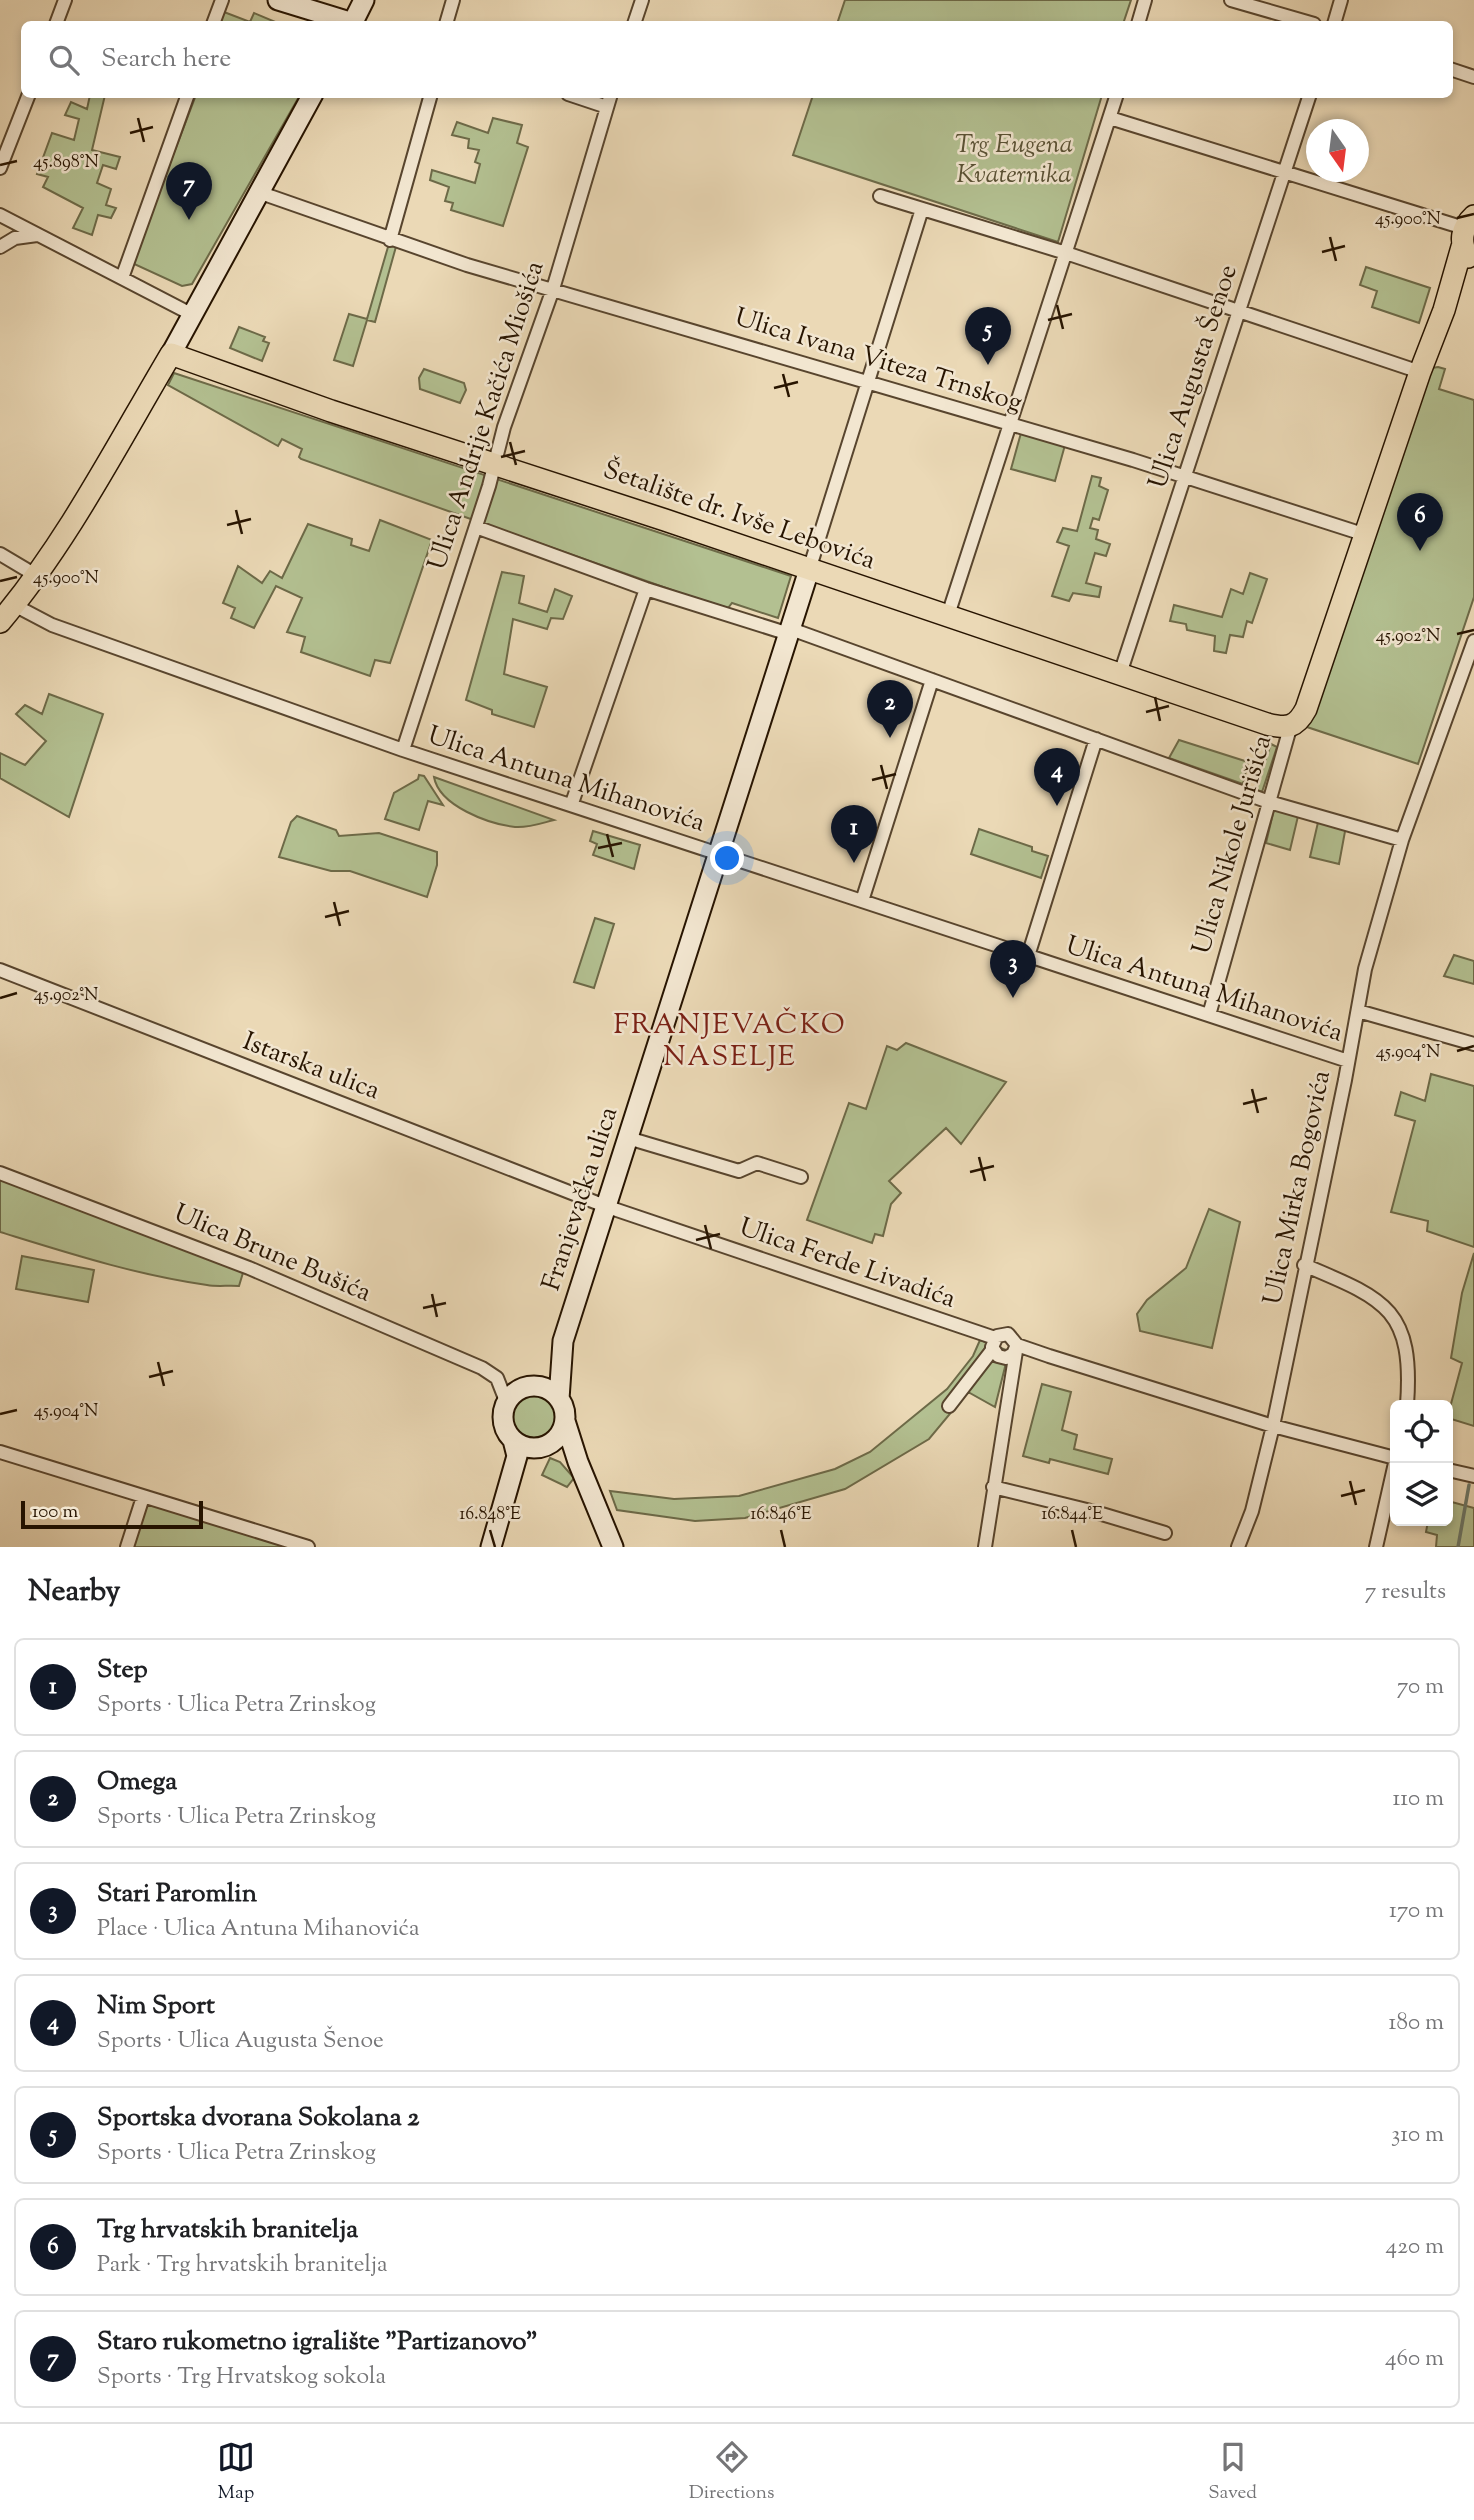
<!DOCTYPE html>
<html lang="en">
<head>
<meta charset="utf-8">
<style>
  body { margin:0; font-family:"Sorts Mill Goudy",serif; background:#f2f2f2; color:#202124 }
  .controls { position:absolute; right:21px; bottom:21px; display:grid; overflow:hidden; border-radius:10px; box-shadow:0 4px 10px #0003 }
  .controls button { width:63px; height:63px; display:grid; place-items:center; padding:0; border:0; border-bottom:2px solid #e0e0e0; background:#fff; color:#202124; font:35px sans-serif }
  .compass { position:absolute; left:1306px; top:119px; width:63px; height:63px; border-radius:50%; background:#fff; box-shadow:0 4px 10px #0003; rotate:166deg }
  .scale { position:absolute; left:21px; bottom:18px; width:182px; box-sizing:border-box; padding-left:7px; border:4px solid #271400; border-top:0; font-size:19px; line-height:24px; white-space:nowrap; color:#271400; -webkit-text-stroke:5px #f2e6d0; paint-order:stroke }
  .you { position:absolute; left:728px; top:859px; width:24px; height:24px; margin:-18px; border:5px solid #fff; border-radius:50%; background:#1a73e8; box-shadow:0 0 0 10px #1a73e833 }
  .badge { display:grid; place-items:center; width:46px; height:46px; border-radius:50%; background:#111827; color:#fff; font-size:23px; font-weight:700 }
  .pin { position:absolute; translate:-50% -58px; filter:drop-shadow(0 2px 4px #0008) }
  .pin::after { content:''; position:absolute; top:37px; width:24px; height:21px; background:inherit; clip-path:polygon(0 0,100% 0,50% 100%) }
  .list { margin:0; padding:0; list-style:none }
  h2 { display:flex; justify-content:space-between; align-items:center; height:91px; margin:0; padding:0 28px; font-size:30px }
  h2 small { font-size:23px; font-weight:400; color:#757577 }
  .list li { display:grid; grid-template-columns:46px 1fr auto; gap:21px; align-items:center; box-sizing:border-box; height:98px; margin:0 14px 14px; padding:0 14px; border:2px solid #e0e0e0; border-radius:10px }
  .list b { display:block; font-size:26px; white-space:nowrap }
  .list p { margin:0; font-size:23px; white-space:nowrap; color:#757577 }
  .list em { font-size:23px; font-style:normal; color:#757577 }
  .icon { flex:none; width:38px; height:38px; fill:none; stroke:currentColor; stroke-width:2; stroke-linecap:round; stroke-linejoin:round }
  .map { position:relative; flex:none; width:1474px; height:1547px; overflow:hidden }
  .search { position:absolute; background:#fff; box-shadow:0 4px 10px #0003; left:21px; right:21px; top:21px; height:77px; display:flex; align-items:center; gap:18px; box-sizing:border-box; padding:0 24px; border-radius:10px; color:#757577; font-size:26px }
  .sheet { height:875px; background:#fff }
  nav { display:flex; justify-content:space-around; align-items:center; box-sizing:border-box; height:98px; border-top:2px solid #e0e0e0; background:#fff; font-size:19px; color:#757577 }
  nav a { display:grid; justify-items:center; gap:4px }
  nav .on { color:#111827 }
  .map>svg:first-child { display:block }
  .green { fill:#b3c091; stroke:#6d6a48; stroke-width:2 }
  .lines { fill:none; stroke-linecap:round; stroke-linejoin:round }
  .stream { stroke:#6b7869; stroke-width:3.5 }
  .street-casing { stroke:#58452e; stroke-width:16 }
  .secondary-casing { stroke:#271400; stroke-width:23 }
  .primary-casing { stroke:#271400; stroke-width:24 }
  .street { stroke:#f2e6d0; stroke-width:12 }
  .secondary { stroke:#f2e6d0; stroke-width:19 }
  .primary { stroke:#ebd9b6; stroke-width:21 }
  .ticks { fill:none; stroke:#271400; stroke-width:2.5 }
  .labels { text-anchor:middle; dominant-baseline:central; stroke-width:5; stroke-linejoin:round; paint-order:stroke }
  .park-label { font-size:26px; font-style:italic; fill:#585033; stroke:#f2e6d0 }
  .street-label { font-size:26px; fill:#271400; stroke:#f2e6d0 }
  .neighbourhood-label { font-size:28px; letter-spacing:2px; fill:#7a1f14; stroke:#f2e6d0 }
  .ticks-label { font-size:18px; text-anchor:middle; fill:#271400; stroke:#f2e6d0; stroke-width:5; stroke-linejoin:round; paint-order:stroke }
</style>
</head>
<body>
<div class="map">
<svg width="1474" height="1547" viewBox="0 0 1474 1547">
  <rect width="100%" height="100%" fill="#ebd9b6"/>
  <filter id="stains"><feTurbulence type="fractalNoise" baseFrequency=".00286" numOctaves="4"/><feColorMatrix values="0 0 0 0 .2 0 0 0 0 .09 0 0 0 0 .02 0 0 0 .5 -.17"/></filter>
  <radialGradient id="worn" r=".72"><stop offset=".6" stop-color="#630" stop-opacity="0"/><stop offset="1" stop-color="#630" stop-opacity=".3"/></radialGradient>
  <!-- green -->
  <path class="green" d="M845,0H1131L1123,24H837Z
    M224,12L250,22L254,13L280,24H220Z
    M90,95H105L92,150L120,157L116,169L103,165L97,183L111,189L106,205L116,208L111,218L98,215L92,235L73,228L83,208L43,187L48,177L37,174L52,133L74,140L79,119L65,115L71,102L87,109Z
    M196,95H300L192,284L182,286L132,263Z
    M813,95V94L1102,95L1058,242L793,155Z
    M493,118L522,125L517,143L528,147L503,226L451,210L453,203L445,201L449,187L430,180L432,170L475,183L480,164L475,162L479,150L468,148L469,139L452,135L457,122L488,133Z
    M390,240L397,243L375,322L367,320L353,366L334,360L349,314L367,319Z
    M1366,267L1430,288L1419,323L1372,307L1377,291L1360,285Z
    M239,327L265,337L263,341L269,343L262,361L230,348Z
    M1438,367L1445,369L1439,389L1474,400V597L1418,764L1307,727L1432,368Z
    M424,369L464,383L466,390L460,403L420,389L419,378Z
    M174,373L791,576L778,618L732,603L728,608L683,594L301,459L299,457L302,449L282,439L278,446L168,385Z
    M1021,433L1065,445L1055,481L1011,469Z
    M1092,476L1101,478L1099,486L1108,490L1099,520L1093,518L1090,528L1098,530L1096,539L1110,544L1106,556L1095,553L1086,583L1101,587L1099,597L1073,593L1069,601L1052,596L1069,546L1057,542L1063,528L1077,531Z
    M380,520L432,540L390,663L375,660L370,676L301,652L305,637L287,632L302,598L276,586L254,628L231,618L235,608L223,603L238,566L262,583L270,571L282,578L308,524L352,539L351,545L369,551Z
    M502,572L524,576L519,603L547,612L555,589L572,596L563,619L551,618L547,629L513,619L504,674L547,687L534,727L492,714V710L466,700Z
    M1250,573L1267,579L1252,623L1247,621L1243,637L1230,635L1226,653L1214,651L1215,636L1187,630L1186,624L1170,621L1174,605L1222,617L1231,589L1243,594Z
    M49,694L103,714L69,817L0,778V753L25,765L46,741L16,714L25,705L42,714Z
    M1179,740L1248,762L1243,784L1169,758Z
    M1271,744L1277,747L1262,792L1255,789Z
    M419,775L424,776L443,805L428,801L419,830L385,819L394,793L418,779Z
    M434,777L554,820C542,823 529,828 515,827C489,824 439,806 434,777Z
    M1275,805L1299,812L1290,850L1266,843Z
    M297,816L336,830L339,836L379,833L437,852V865L427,897L350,871H331L279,857L291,822Z
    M1319,818L1346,826L1339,864L1310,857Z
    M979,829L1032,847V851L1048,856L1041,878L971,854Z
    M593,831L640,845L634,869L593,855L597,844L590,841Z
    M595,918L614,924L594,988L574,982Z
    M1454,955L1474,961V984L1444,976Z
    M906,1043L1006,1082L961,1144L946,1128L889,1181L901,1193L891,1204L883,1236L875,1234L872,1243L807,1220L849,1103L866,1109L887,1046L897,1050Z
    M1431,1074L1474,1086V1247L1427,1231L1428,1221L1391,1212L1415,1121L1395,1115L1401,1092L1425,1101Z
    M0,1174L245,1266L239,1286C228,1285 218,1287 207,1285C136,1275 68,1253 0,1232Z
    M1209,1209L1240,1222L1212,1348L1140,1331L1137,1314L1147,1300L1186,1268Z
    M1474,1253V1426L1448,1418V1415L1462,1363L1451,1358L1462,1293Z
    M22,1256L94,1270L88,1302L16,1289Z
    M980,1340L1009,1351L995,1407L968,1392L929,1439L845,1489L745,1518L695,1521L617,1510L610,1491L674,1499L739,1496L835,1469L870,1452L947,1389L973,1356Z
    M1042,1384L1071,1392L1062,1430L1077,1435L1074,1449L1112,1459L1108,1474L1050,1459L1049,1463L1023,1456Z
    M512 1416a22 22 0 1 1 44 0a22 22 0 1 1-44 0Z
    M550,1458L560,1462L574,1478L567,1487L542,1475Z
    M145,1500L289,1547H131Z
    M1448,1501L1474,1508V1547H1436L1437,1535L1426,1532L1428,1521H1448Z"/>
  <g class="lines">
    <!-- stream -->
    <path class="stream" d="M1458,1547L1469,1485"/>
    <defs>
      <path id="street" d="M1231,0L1314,24
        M56,24L65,0
        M213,24L222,0
        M446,24L453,0
        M634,24L642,0
        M1138,24L1145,0
        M1334,24L1341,0
        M1450,69L1474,77
        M568,94L607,107
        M1110,118L1464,228
        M0,168L29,94
        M261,193L467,265L1133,460L1366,535
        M880,196L1066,253L1420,372
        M0,215L193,315
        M390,240L431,94
        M0,247L15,238L37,235
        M122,278L188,94
        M476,527L646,589L789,634
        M0,554L37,576
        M809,570L922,209
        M14,605L52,625L403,750L1348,1061
        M948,615L1117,94
        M791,629L1269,802L1402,840
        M1120,674L1310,94
        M403,750L489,486L504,427L553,289L611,94
        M572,803L646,589
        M862,901L932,680
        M1028,956L1096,739
        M0,970L605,1206L995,1338
        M1358,1011L1474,1044
        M1209,1015L1290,728
        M628,1138L739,1171L757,1163L801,1177
        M0,1173L249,1268L482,1368L497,1378L506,1401
        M1304,1265C1385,1299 1414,1309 1407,1405
        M1017,1345L1013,1354L1006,1358L998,1356L992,1347L997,1336L1008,1334L1017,1345L1049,1356L1273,1426L1395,1458
        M949,1406L993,1349
        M0,1452L308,1547
        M1448,1470L1474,1476
        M993,1487L1095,1512L1165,1533
        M127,1547L143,1497
        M985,1547L1016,1351
        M1238,1547L1252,1511L1273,1426L1345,1080L1365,969L1402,840L1474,641
        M1376,1547L1395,1463"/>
      <path id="secondary" d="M278,0L353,23
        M352,24L364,0
        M171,354L313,94
        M503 1417a31 31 0 1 1 62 0a31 31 0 1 1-62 0Z
        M559,1399L563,1341L809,570
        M565,1421L578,1462L613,1547
        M491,1547L517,1456L513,1440"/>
      <path id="primary" d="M1468,257C1459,242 1461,228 1474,216
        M0,622C68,541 117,445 171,354L331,411L665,520L1267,724C1287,729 1296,728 1306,709L1420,372L1444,310L1462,247"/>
    </defs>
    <!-- street casing -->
    <use href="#street" class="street-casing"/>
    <!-- secondary casing -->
    <use href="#secondary" class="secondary-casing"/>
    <!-- primary casing -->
    <use href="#primary" class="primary-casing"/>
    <!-- street -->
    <use href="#street" class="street"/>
    <!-- secondary -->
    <use href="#secondary" class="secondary"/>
    <!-- primary -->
    <use href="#primary" class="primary"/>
  </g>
  <!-- ticks -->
  <path class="ticks" d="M138,118L144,142M130,133L153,127M0,165L17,161M1457,218L1474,214M1330,237L1336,261M1322,252L1345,246M1057,305L1063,329M1048,320L1072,314M783,374L789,397M774,388L798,382M510,442L516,465M501,457L525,451M236,510L242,534M227,525L251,519M0,581L17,577M1457,634L1474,630M1155,697L1160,721M1146,712L1169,706M881,765L887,789M872,780L896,774M607,834L613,857M598,848L622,843M334,902L340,926M325,917L349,911M0,998L17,993M1457,1051L1474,1046M1252,1089L1258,1113M1243,1104L1267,1098M979,1157L985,1181M970,1172L994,1166M705,1225L711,1249M696,1240L720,1234M432,1294L437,1317M423,1308L446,1303M158,1362L164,1386M149,1377L173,1371M0,1414L17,1410M1350,1481L1356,1505M1341,1496L1365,1490M490,1530L495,1547M781,1530L785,1547M1072,1530L1076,1547"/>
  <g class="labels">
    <!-- park labels -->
    <g class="park-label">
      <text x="1014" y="145">Trg Eugena<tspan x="1014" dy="30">Kvaternika</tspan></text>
    </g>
    <!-- street labels -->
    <g class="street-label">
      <text transform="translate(878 361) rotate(17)">Ulica Ivana Viteza Trnskog</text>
      <text transform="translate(1194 377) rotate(-72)">Ulica Augusta Šenoe</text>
      <text transform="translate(487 416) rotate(-72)">Ulica Andrije Kačića Miošića</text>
      <text transform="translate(739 516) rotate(19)">Šetalište dr. Ivše Lebovića</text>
      <text transform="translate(566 780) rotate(18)">Ulica Antuna Mihanovića</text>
      <text transform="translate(1233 845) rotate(-74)">Ulica Nikole Jurišića</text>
      <text transform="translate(1204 990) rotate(18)">Ulica Antuna Mihanovića</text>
      <text transform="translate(311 1067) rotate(21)">Istarska ulica</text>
      <text transform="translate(1298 1188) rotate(-78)">Ulica Mirka Bogovića</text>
      <text transform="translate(581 1199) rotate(-72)">Franjevačka ulica</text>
      <text transform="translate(272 1254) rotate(23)">Ulica Brune Bušića</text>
      <text transform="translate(847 1264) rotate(19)">Ulica Ferde Livadića</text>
    </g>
    <!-- neighbourhood labels -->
    <g class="neighbourhood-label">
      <text x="730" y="1026">FRANJEVAČKO<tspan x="730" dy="32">NASELJE</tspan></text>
    </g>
  </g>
  <g class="ticks-label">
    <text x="66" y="167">45.898°N</text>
    <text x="1408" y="224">45.900°N</text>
    <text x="66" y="583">45.900°N</text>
    <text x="1408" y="641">45.902°N</text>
    <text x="66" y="1000">45.902°N</text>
    <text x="1408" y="1057">45.904°N</text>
    <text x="66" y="1416">45.904°N</text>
    <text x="490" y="1519">16.848°E</text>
    <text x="781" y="1519">16.846°E</text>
    <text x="1072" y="1519">16.844°E</text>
  </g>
  <rect width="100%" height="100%" filter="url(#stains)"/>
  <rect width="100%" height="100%" fill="url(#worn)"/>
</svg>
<div class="controls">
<button><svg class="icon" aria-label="locate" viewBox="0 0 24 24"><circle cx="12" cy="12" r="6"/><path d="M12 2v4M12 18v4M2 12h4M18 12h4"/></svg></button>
<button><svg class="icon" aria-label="layers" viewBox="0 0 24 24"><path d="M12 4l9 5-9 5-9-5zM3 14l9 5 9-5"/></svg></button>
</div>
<svg class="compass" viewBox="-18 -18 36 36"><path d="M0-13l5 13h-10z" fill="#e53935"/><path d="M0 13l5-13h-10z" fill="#757577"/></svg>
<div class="scale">100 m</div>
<div class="you"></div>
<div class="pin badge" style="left:854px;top:863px">1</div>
<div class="pin badge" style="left:890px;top:738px">2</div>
<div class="pin badge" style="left:1013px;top:998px">3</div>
<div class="pin badge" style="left:1057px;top:806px">4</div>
<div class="pin badge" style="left:988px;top:365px">5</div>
<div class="pin badge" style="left:1420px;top:551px">6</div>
<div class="pin badge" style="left:189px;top:220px">7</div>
<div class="search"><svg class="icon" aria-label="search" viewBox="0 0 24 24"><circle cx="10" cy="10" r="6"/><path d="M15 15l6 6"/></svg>Search here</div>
</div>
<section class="sheet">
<h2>Nearby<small>7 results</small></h2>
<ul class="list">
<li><span class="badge">1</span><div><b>Step</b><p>Sports · Ulica Petra Zrinskog</p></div><em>70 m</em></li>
<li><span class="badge">2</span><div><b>Omega</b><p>Sports · Ulica Petra Zrinskog</p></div><em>110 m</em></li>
<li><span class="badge">3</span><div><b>Stari Paromlin</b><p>Place · Ulica Antuna Mihanovića</p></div><em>170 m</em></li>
<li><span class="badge">4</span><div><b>Nim Sport</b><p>Sports · Ulica Augusta Šenoe</p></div><em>180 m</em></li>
<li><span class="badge">5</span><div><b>Sportska dvorana Sokolana 2</b><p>Sports · Ulica Petra Zrinskog</p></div><em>310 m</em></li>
<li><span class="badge">6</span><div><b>Trg hrvatskih branitelja</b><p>Park · Trg hrvatskih branitelja</p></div><em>420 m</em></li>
<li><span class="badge">7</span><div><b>Staro rukometno igralište &quot;Partizanovo&quot;</b><p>Sports · Trg Hrvatskog sokola</p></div><em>460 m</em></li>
</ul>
</section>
<nav>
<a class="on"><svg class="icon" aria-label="map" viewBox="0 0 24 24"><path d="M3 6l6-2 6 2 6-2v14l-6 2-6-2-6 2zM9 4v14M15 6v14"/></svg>Map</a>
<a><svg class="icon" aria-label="directions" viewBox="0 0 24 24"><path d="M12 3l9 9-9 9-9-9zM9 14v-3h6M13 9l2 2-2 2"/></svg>Directions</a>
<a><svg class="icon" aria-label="saved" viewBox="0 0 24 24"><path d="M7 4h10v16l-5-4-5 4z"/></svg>Saved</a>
</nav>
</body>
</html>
